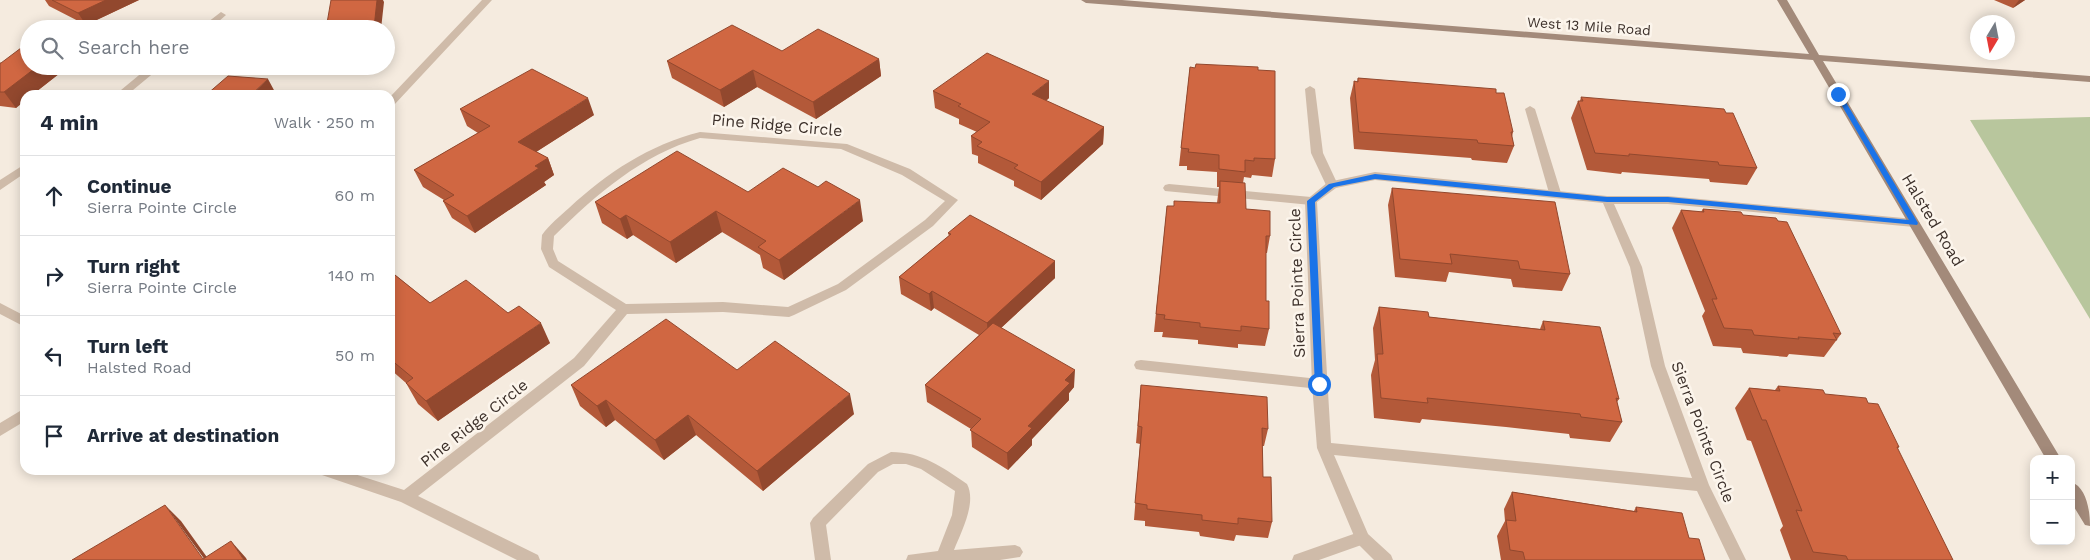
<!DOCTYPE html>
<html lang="en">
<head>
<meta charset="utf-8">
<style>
  body { margin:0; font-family:"Work Sans",sans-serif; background:#f2f2f3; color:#1f2937 }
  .controls { position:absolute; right:15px; bottom:15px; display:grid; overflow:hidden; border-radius:10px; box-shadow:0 2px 12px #0003 }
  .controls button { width:45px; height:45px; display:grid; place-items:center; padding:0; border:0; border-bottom:1px solid #e0e1e3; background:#fff; color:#1f2937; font:25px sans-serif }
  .compass { position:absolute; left:1970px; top:15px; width:45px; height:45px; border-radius:50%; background:#fff; box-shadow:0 2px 12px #0003; rotate:190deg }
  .stop { position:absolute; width:15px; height:15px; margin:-11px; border:4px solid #1a73e8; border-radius:50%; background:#fff }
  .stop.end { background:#1a73e8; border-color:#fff; box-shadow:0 1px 5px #0008 }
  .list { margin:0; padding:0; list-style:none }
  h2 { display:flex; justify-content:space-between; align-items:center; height:65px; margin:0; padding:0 20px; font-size:21px }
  h2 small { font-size:16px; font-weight:400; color:#747a83 }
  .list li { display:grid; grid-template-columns:32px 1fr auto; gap:15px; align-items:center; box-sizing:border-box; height:80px; padding:0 20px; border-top:1px solid #e0e1e3 }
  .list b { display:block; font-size:19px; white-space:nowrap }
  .list p { margin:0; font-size:16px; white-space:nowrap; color:#747a83 }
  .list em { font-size:16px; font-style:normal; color:#747a83 }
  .icon { flex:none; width:28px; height:28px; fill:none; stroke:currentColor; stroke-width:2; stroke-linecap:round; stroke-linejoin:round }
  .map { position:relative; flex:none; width:2090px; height:560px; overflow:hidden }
  .search { position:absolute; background:#fff; box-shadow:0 2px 12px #0003; left:20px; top:20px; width:375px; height:55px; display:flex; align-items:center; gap:12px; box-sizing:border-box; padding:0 18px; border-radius:28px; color:#747a83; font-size:19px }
  .panel { position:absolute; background:#fff; box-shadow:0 2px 12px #0003; left:20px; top:90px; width:375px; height:385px; border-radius:15px }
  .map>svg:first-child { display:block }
  .green { fill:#b8c69d }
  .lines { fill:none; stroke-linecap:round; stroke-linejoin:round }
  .lane { fill:#cfbba9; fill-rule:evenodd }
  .street { fill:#cfbba9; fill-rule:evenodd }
  .secondary { fill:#a38a7a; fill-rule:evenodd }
  .wall { fill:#b35939 }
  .shaded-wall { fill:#92482e }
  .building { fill:#d06742; stroke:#92482e }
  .route { fill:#1a73e8 }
  .labels { text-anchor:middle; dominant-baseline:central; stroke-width:5; stroke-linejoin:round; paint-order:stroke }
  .far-street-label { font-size:14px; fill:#3c302a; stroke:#fcf5ec }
  .street-label { font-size:16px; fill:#3c302a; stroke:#fcf5ec }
</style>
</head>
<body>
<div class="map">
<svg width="2090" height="560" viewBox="0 0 2090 560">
  <rect width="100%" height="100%" fill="#f5ebdf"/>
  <!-- green -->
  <path class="green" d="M2090,117V319L1970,120Z"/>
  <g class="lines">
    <!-- lane -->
    <path class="lane" d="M1310,86L1315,89L1323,153L1338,185L1332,189L1326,185L1311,153L1305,89Z
      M1530,106L1535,109L1561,193L1559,196L1555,197L1549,193L1525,109Z
      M1169,184L1311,197L1317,201L1311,205L1165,191L1163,188L1165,185Z
      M1141,360L1319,379L1324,380L1326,384L1324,388L1319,389L1141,370L1136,369L1134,365L1136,361Z
      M1362,531L1367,533L1370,538L1367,543L1319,560H1292L1294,555Z"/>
    <!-- street -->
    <path class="street" d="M482,0H492L394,105L390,106V97Z
      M221,12L226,15L210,29H199Z
      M150,66H162L127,95H115Z
      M700,132L847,144L910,169L958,200L933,226L846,290L794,315L789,317L723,312L627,314L584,366L418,496L538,555L540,560H517L401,502L319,474L317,470H342L404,490L574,358L616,310L549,267L541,249L542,235C549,225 560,216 569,208C608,172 649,145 700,132ZM700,138L841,149L902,175L945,201L925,220L838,284L788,307L723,302L626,304L558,261L553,249L554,236C597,194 641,155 700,138Z
      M25,164V173L0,190V180Z
      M1375,172L1607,196H1668L1914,219L1920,223L1914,227L1668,204H1614L1642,267L1665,366L1709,485L1746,560H1730L1697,491L1334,455L1368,534L1391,555L1393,560H1374L1357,543L1317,448L1312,384L1305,201L1328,182ZM1375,180L1603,203L1630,267L1651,366L1692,478L1331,443L1317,202L1336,188Z
      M0,303L25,316V327L0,314Z
      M25,408V421L0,436V423Z
      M891,452C922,452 942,467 967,484C977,503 961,532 954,550L1015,545L1020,547L1023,552L1020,557L1000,560H906L908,555L938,551L952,515L955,491L921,469L906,464H893L878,472L826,525L831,560H815L810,523L813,518L868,464Z"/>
    <!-- secondary -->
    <path class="secondary" d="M1081,0H1122L1809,54L1777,0H1787L1819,55L2090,76V82L1823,61L2061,459H2046L1813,60L1086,3Z
      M2071,482C2087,487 2090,512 2090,526L2085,525L2071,502Z"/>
  </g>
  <!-- wall -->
  <path class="wall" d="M45,0H139L86,25L49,6Z
    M1994,0H2025L2013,8Z
    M782,51L879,59L881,76L816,119L757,87L724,107L672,78L667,61Z
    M0,63H1L69,66L32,95H25L16,108L0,106Z
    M1190,67L1275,159L1272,177L1252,175L1251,178L1244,177L1243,183L1246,209L1270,236L1267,253H1266V301L1269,329L1265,346L1238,344V348L1198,344V340L1162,337L1163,332H1154L1167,206H1174L1217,203L1219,187H1217V172L1187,170V166H1179Z
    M1358,78L1496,93L1513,132L1512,137L1514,146L1507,163L1472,160L1471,158L1354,149L1350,98L1354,81L1357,82Z
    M933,91L1049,98L1046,101L1104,127L1103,144L1041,200L1014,186V181L978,163V156L972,154L971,136L977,132L959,124V119L935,108Z
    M1581,97L1757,168L1747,185L1710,182L1709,179L1622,172L1621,174L1587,170L1571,118L1578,101H1580Z
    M460,109L594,115L536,152L548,158L554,175L544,182L546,185L475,233L452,218L443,201L444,200L423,187L414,170L478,133L467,126Z
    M1392,188L1570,274L1562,291L1513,287L1511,279L1449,272L1446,282L1395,277L1388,205Z
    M748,192L863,221L784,280L763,268L760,255L722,232L676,263L633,235L627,239L602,223L595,202Z
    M1703,209L1743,215L1841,334L1824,357L1789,354L1787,357L1743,353L1741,348L1713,346L1702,316L1705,311L1672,228L1681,210L1701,212Z
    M948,233L1055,261V278L1001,328L1074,387L1069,393V400L1032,439V445L1008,470L972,447L971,429L927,402L925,385L979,335L934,308L931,311L901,294L899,277L949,236Z
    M390,271L430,303L508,313L550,343L438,421L418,404L406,383L390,369Z
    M1379,307L1429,317L1540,329L1543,321L1619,399L1617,402L1622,422L1610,442L1570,438L1569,434L1506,427L1422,419L1420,423L1374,418L1371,375L1375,360L1373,328Z
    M737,370L854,414L763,491L696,435L664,460L615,420L606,427L580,406L571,385Z
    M1141,385L1268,429L1264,446H1262L1263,477L1272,522L1268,538L1236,535L1234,541L1200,536L1199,532L1145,526V521L1134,520L1140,444L1136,443Z
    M1778,386L1868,403L1899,447L1897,449L1953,560H1791L1780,530L1783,526L1751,441L1747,440L1735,408L1749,388L1775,390Z
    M1512,492L1634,511L1636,507L1689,538L1705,560H1501L1497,536L1505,521L1504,509Z"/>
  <!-- shaded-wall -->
  <path class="shaded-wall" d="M106,0H139L86,25L78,13Z
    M377,0H383L384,2L381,29H367Z
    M2019,0H2025L2013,8Z
    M879,59L881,76L816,119L813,102Z
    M38,66H69L32,95H25V101L16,108L4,92Z
    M753,70L757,87L724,107L720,90Z
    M268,79L275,92L271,95H251Z
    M1049,81V98L1032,111V94Z
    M588,98L594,115L525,159L518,142Z
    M1104,127L1103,144L1041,200V182Z
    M548,158L554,175L544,182L546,185L475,233L467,216L535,166Z
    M860,200L863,221L784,280L779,260Z
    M716,211L722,232L676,263L670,242Z
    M626,215L633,235L627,239L620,219Z
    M1055,261V278L988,340L987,323Z
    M932,291L934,308L931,311L929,294Z
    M541,323L550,343L438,421L426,401Z
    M1075,370L1074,387L1069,393V400L1032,439V445L1008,470L1007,453L1065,380Z
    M850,394L854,414L763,491L757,471Z
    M606,400L615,420L606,427L597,406Z
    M688,415L696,435L664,460L655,440Z
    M165,505L181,521L209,560H205Z
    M231,541L246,558L247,560H244Z"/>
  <!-- building -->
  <path class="building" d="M52,0H106L78,13Z
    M331,0H377L374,28L367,29H326Z
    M732,25L782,51L818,29L879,59L813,102L753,70L720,90L667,61Z
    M21,48L29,49V66H38L4,92H0V63H1Z
    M987,53L1049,81L1032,94L1104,127L1041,182L1014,168L1018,165L977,146L982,142L971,136L990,122L958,106L961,104L933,91Z
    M1196,64L1258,67V70L1275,71V159L1254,158V161L1245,160V172L1219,169V155L1188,152L1189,149L1181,148L1190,67L1195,68Z
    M532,69L588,98L518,142L548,158L535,166L539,168L467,216L443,201L454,195L414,170L490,126L460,109Z
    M228,76L268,79L251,95H206Z
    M1358,78L1496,89V93H1504L1513,132H1511L1514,146L1478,143L1477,140L1359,132L1354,81L1358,82Z
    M1581,97L1724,109L1726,113H1733L1757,168L1719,165L1718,162L1629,154V156L1595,153L1578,101H1583Z
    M677,151L748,192L783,168L818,187L826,181L860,200L779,260L758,247L766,241L716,211L670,242L626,215L620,219L595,202Z
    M1220,181L1245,183L1246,209L1270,211V236H1266V301H1269V329L1241,326V331L1200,327V323L1164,319L1165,315L1156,314L1167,206H1174V201L1220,203Z
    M1392,188L1555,202L1570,274L1520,269L1518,261L1450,254L1452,264L1400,259Z
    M1703,209L1741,212L1743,215L1776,218L1778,221L1787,222L1841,334L1833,333L1837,340L1798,337L1799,339L1754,335L1752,330L1724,328L1712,299H1717L1681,210L1704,212Z
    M970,215L1055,261L987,323L932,291L929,294L899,277L951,234L948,233Z
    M390,271L430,303L466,280L508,313L519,306L541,323L426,401L406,383L413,378L390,359Z
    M1379,307L1428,312L1429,317L1545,330L1543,321L1600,327L1619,399L1616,398L1622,422L1581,417L1580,414L1515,407L1427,398L1428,403L1381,398L1377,354H1383Z
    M666,319L737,370L775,341L850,394L757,471L688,415L655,440L606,400L597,406L571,385Z
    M993,323L1075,370L1065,380L1070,383L1028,426L1032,428L1007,453L970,430L981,419L925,385Z
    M1141,385L1267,397L1268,429L1262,428L1263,477H1271L1272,522L1238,518V524L1202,520V515L1147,509V505L1135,503L1142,427L1138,426Z
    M1778,386L1823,390L1825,394L1866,398L1868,403L1878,404L1899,447H1897L1953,560H1848L1846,556L1813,552L1796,510L1802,511L1766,420H1762L1749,388L1780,391Z
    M1512,492L1637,512L1636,507L1682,513L1689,538L1699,539L1705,560H1525L1523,552L1510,550L1506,520L1516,521Z
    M165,505L203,559L231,541L244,560H72Z"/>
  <!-- route -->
  <path class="route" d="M1838,92L1841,94L1918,223L1917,225L1668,202H1607L1375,179L1334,187L1315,202L1323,384L1319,388L1315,387L1307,201L1329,184L1375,174L1607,197H1668L1909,220L1835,94Z"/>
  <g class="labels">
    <!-- far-street labels -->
    <g class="far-street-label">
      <text transform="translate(1589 26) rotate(4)">West 13 Mile Road</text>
    </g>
    <!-- street labels -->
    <g class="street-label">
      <text transform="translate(777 125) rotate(5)">Pine Ridge Circle</text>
      <text transform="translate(1933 220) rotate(59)">Halsted Road</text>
      <text transform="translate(1297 283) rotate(-92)">Sierra Pointe Circle</text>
      <text transform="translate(474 423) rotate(-38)">Pine Ridge Circle</text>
      <text transform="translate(1703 432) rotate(69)">Sierra Pointe Circle</text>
    </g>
  </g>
</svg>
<div class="controls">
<button>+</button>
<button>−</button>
</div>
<svg class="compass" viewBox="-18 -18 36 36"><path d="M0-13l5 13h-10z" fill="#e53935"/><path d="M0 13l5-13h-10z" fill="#747a83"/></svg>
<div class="stop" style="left:1319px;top:384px"></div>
<div class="stop end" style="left:1838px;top:94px"></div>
<div class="search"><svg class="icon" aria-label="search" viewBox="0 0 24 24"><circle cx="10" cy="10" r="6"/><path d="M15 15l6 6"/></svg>Search here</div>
<section class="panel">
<h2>4 min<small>Walk · 250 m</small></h2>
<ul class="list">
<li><svg class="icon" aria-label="ahead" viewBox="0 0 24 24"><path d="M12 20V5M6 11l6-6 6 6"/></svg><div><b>Continue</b><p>Sierra Pointe Circle</p></div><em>60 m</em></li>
<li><svg class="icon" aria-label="right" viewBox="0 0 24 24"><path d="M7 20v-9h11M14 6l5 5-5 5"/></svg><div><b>Turn right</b><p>Sierra Pointe Circle</p></div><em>140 m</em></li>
<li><svg class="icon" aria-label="left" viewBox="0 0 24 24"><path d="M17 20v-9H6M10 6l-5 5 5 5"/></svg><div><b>Turn left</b><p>Halsted Road</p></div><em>50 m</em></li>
<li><svg class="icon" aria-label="arrive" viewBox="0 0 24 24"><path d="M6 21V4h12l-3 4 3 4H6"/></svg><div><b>Arrive at destination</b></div></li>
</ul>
</section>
</div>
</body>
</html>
